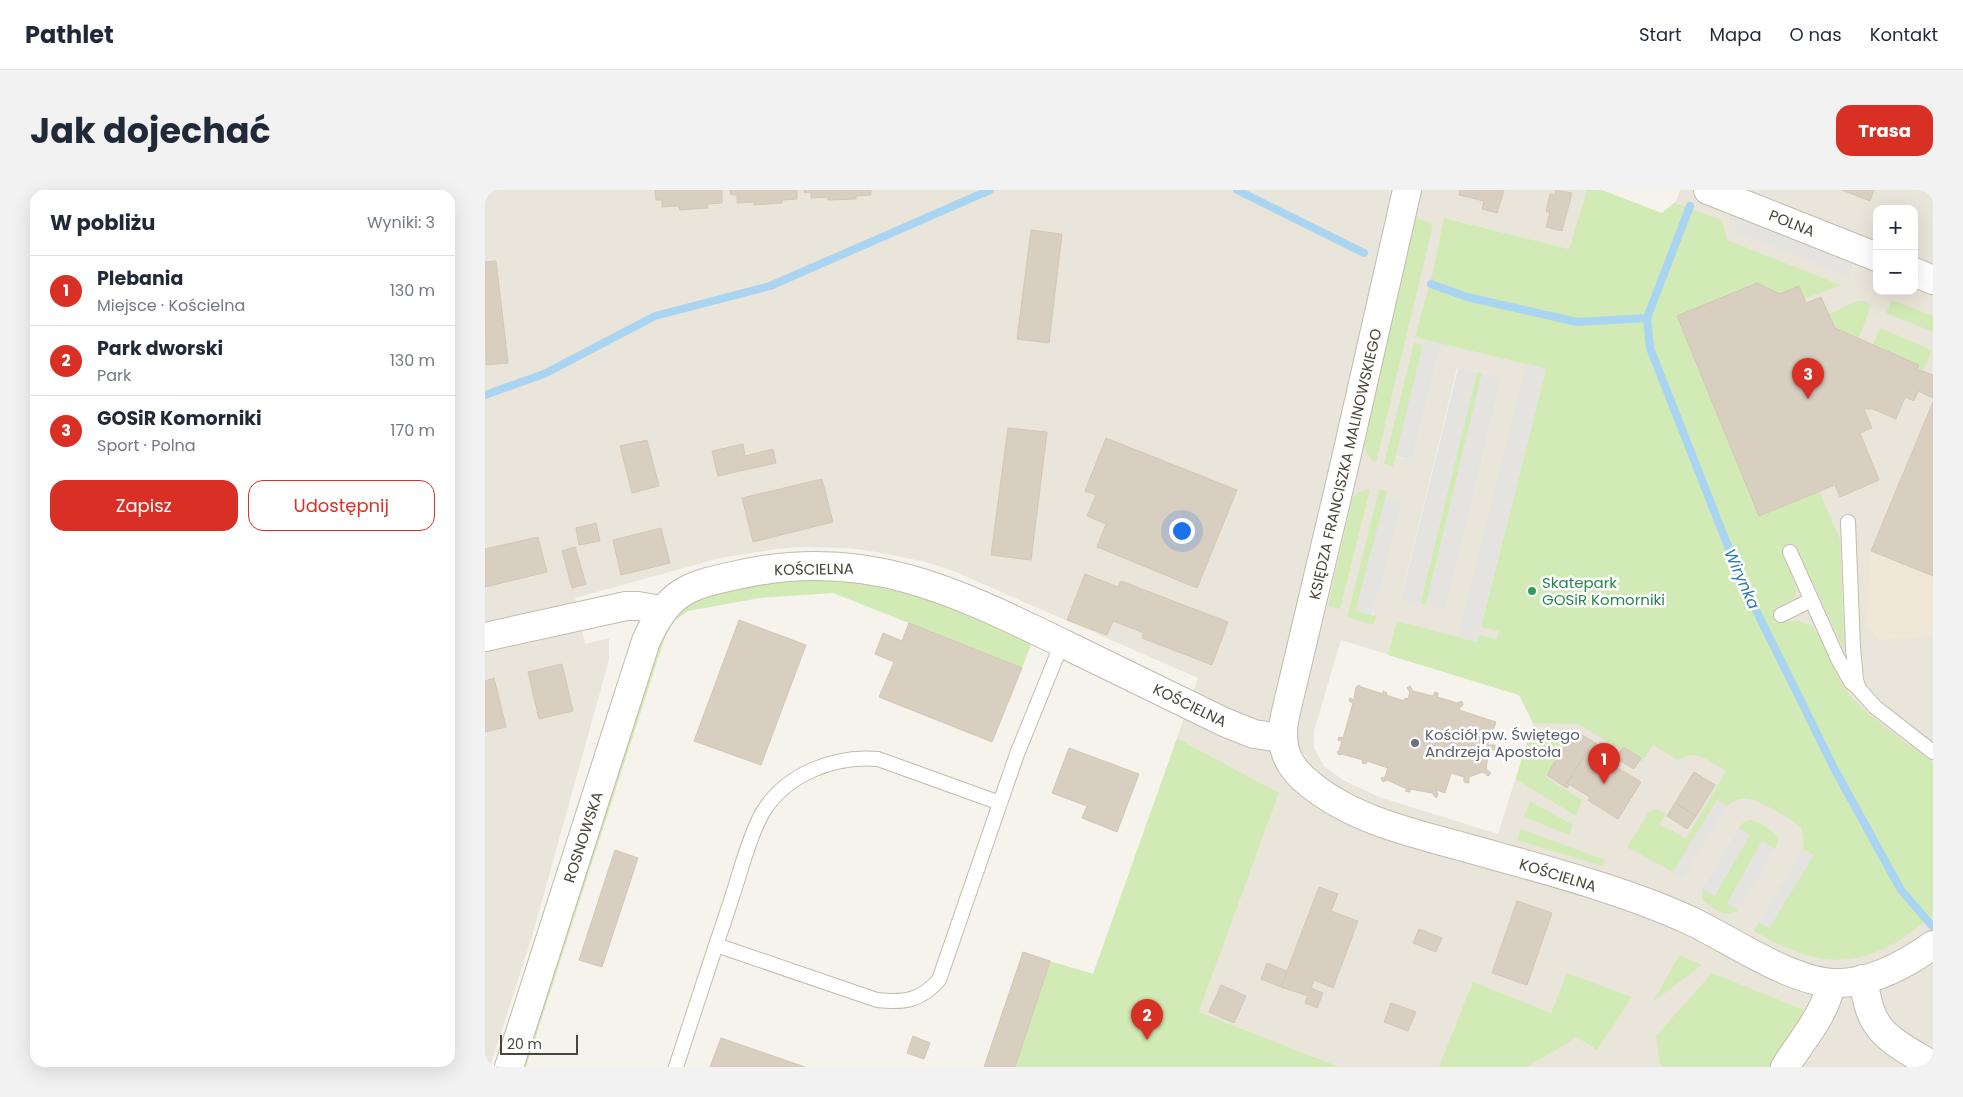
<!DOCTYPE html>
<html lang="pl">
<head>
<meta charset="utf-8">
<style>
  body { margin:0; font-family:Poppins,sans-serif; background:#f2f2f3; color:#1f2937 }
  .controls { position:absolute; right:15px; top:15px; display:grid; overflow:hidden; border-radius:10px; box-shadow:0 5px 20px #0002 }
  .controls button { width:45px; height:45px; display:grid; place-items:center; padding:0; border:0; border-bottom:1px solid #e0e1e3; background:#fff; color:#1f2937; font:25px sans-serif }
  .scale { position:absolute; left:15px; bottom:12px; width:78px; box-sizing:border-box; padding-left:5px; border:2px solid #4b4439; border-top:0; font-size:14px; line-height:18px; white-space:nowrap; color:#4b4439; -webkit-text-stroke:4px #fff; paint-order:stroke }
  .you { position:absolute; left:696px; top:340px; width:18px; height:18px; margin:-12px; border:4px solid #fff; border-radius:50%; background:#1a73e8; box-shadow:0 0 0 8px #1a73e833 }
  .badge { display:grid; place-items:center; width:32px; height:32px; border-radius:50%; background:#d93025; color:#fff; font-size:16px; font-weight:700 }
  .pin { position:absolute; translate:-50% -41px; filter:drop-shadow(0 1px 2px #0008) }
  .pin::after { content:''; position:absolute; top:26px; width:18px; height:15px; background:inherit; clip-path:polygon(0 0,100% 0,50% 100%) }
  .list { margin:0; padding:0; list-style:none }
  h2 { display:flex; justify-content:space-between; align-items:center; height:65px; margin:0; padding:0 20px; font-size:21px }
  h2 small { font-size:16px; font-weight:400; color:#747a83 }
  .list li { display:grid; grid-template-columns:32px 1fr auto; gap:15px; align-items:center; box-sizing:border-box; height:70px; padding:0 20px; border-top:1px solid #e0e1e3 }
  .list b { display:block; font-size:19px; white-space:nowrap }
  .list p { margin:0; font-size:16px; white-space:nowrap; color:#747a83 }
  .list em { font-size:16px; font-style:normal; color:#747a83 }
  .actions { display:flex; gap:10px; padding:15px 20px }
  .actions a { flex:1; padding:11px 0; border:1px solid #d93025; border-radius:15px; text-align:center; font-size:18px; color:#d93025 }
  .actions .main { background:#d93025; color:#fff }
  .map { position:relative; flex:none; width:1448px; height:877px; overflow:hidden; border-radius:15px }
  header { display:flex; align-items:center; gap:30px; box-sizing:border-box; height:70px; padding:0 25px; background:#fff; border-bottom:1px solid #e0e1e3 }
  header strong { font-size:24px }
  nav { display:flex; gap:28px; margin-inline-start:auto; font-size:18px }
  .intro { display:flex; align-items:center; justify-content:space-between; box-sizing:border-box; height:120px; padding:0 30px }
  h1 { margin:0; font-size:35px }
  .button { padding:12px 22px; border-radius:15px; background:#d93025; color:#fff; font-size:18px; font-weight:700 }
  main { display:flex; gap:30px; padding:0 30px }
  aside { flex:1; background:#fff; border-radius:15px; box-shadow:0 5px 20px #0002 }
  .map>svg:first-child { display:block }
  .residential { fill:#eae5da; fill-rule:evenodd }
  .education { fill:#efe8d6 }
  .green { fill:#d2eab5 }
  .parking { fill:#e5e3e0 }
  .lines { fill:none; stroke-linecap:round; stroke-linejoin:round }
  .stream { stroke:#a9d4f2; stroke-width:8 }
  .building { fill:#d8cfc1; stroke:#d3c7b4 }
  .service-casing { stroke:#c2bbae; stroke-width:16 }
  .minor-casing { stroke:#c2bbae; stroke-width:30 }
  .tertiary-casing { stroke:#c2bbae; stroke-width:30 }
  .service { stroke:#fff; stroke-width:14 }
  .minor { stroke:#fff; stroke-width:28 }
  .tertiary { stroke:#fff; stroke-width:28 }
  .leisure-dot { fill:#2e9e5b; stroke:#fff; stroke-width:2 }
  .worship-dot { fill:#6b7280; stroke:#fff; stroke-width:2 }
  .labels { text-anchor:middle; dominant-baseline:central; stroke-width:5; stroke-linejoin:round; paint-order:stroke }
  .street-label { font-size:15px; fill:#4b4439; stroke:#fff }
  .leisure-label { font-size:15px; fill:#27864d; stroke:#fff; text-anchor:start }
  .worship-label { font-size:15px; fill:#5b616d; stroke:#fff; text-anchor:start }
  .water-label { font-size:16px; font-style:italic; fill:#2e7ab2; stroke:#fff }
</style>
</head>
<body>
<header>
<strong>Pathlet</strong>
<nav><a>Start</a><a>Mapa</a><a>O nas</a><a>Kontakt</a></nav>
</header>
<div class="intro"><h1>Jak dojechać</h1><a class="button">Trasa</a></div>
<main>
<aside>
<h2>W pobliżu<small>Wyniki: 3</small></h2>
<ul class="list">
<li><span class="badge">1</span><div><b>Plebania</b><p>Miejsce · Kościelna</p></div><em>130 m</em></li>
<li><span class="badge">2</span><div><b>Park dworski</b><p>Park</p></div><em>130 m</em></li>
<li><span class="badge">3</span><div><b>GOSiR Komorniki</b><p>Sport · Polna</p></div><em>170 m</em></li>
</ul>
<div class="actions"><a class="main">Zapisz</a><a>Udostępnij</a></div>
</aside>
<div class="map">
<svg width="1448" height="877" viewBox="0 0 1448 877">
  <rect width="100%" height="100%" fill="#f6f3ec"/>
  <!-- residential -->
  <path class="residential" d="M0,0H1102L1084,59L960,28L1068,121L1191,11L1195,0H1448V212L1386,361L1443,446L1448,443V877H855L714,822L794,603L692,548L713,488L466,380L441,372L386,361L363,358L317,357L292,359L235,368L90,408L100,454L124,448V470L48,743L5,877H0ZM1392,19H1429V101H1392ZM956,154L927,270L911,267ZM972,178L992,182L935,413L916,408ZM1061,179L992,452L973,447ZM997,184L1017,189L960,419L941,414ZM901,309L888,425H887L871,420ZM856,450L1034,505L1048,533L1013,644L894,607L858,590L839,576L829,558V541ZM1253,638L1230,705L1229,706L1217,698Z"/>
  <!-- education -->
  <path class="education" d="M1448,212V443L1444,446L1394,450L1381,434L1386,361Z"/>
  <!-- green -->
  <path class="green" d="M1102,0H1117L1177,23L1189,13L1237,30L1242,50L1356,95L1319,109L1295,104L1272,93L1192,127L1274,326L1334,301L1355,349L1359,460L1312,358L1298,364L1312,400L1309,408L1293,418L1301,432L1314,431L1326,435C1342,454 1347,480 1361,500C1384,529 1419,550 1448,572V726C1435,734 1423,745 1410,753C1357,783 1318,769 1269,741L1274,732L1284,738L1328,665L1318,659C1319,652 1319,645 1316,639C1311,631 1274,610 1264,609C1256,607 1248,611 1242,616L1232,610L1188,682L1142,657L1163,623L1170,619L1181,624L1175,634L1201,649L1241,581C1226,572 1210,558 1193,570L1168,555L1157,572L1093,534L1048,533L1034,505L903,465L912,431L992,452L994,445L1012,449L1014,441L996,437L1061,179L930,147L948,82L959,28L1084,59Z
    M931,28L946,33L947,39L891,272C880,267 879,255 880,245Z
    M1407,110L1448,126V142L1401,123Z
    M1372,111H1380L1386,116L1374,148L1350,138L1344,124Z
    M1395,138L1447,160L1438,181L1432,179L1434,175L1388,154Z
    M929,153L938,155L908,277L899,274Z
    M992,182L997,184L941,415L935,413Z
    M885,299L855,419L843,416L867,309L873,302Z
    M894,299L902,301L871,421L891,426L889,435L862,427Z
    M326,390C354,390 382,392 410,398C458,409 502,433 547,452L537,478L348,403L275,408L203,421L189,431L180,447L41,877H36L173,457C178,447 182,434 189,426C217,396 287,392 326,390Z
    M1046,541L1088,542L1060,587L1097,610L1091,626L1031,589Z
    M692,548L794,603L714,822L855,877H530L565,771L608,784Z
    M1045,611L1088,635L1084,645L1039,627Z
    M1265,630C1277,633 1300,644 1290,659L1278,652L1242,713L1254,720C1241,730 1230,719 1218,711L1217,698L1230,705L1265,645L1253,638L1259,632Z
    M1036,639L1120,670L1117,676L1032,650Z
    M1194,765L1217,775L1168,812Z
    M1082,783L1147,807L1112,860L1092,847L1042,877H954L988,792L1066,823Z
    M1227,783L1319,820L1286,877H1179L1175,874L1171,846Z"/>
  <!-- parking -->
  <path class="parking" d="M1247,22L1366,70V88L1252,43Z
    M939,150L956,154L927,270L911,266Z
    M1042,173L1061,179L992,452L973,447Z
    M973,178L992,182L935,413L916,409Z
    M997,184L1017,188L960,420L941,415Z
    M900,309L917,313L887,425L871,421Z
    M1232,610L1242,616L1198,688L1188,682Z
    M1253,638L1265,645L1229,706L1217,698Z
    M1277,651L1290,659L1254,720L1242,713Z
    M1318,659L1329,665L1284,738L1274,732Z"/>
  <g class="lines">
    <!-- stream -->
    <path class="stream" d="M752,0L879,63
      M1205,16L1162,128L1165,158L1257,392L1350,580L1416,700L1448,737
      M946,94L982,107L1092,132L1162,128
      M0,205L59,184L170,126L285,96L505,0"/>
  </g>
  <!-- building -->
  <path class="building" d="M170,0H237V13L222,14L223,18L195,20L194,16L177,17V10H171Z
    M245,0H312V9L297,10V13L269,15V12L252,13V5H246Z
    M319,0H386V5L371,6V9L343,10V7L326,8V2L320,3Z
    M975,0H1019L1012,23L997,19L999,11L974,5Z
    M1071,0L1087,3L1077,41L1061,37L1065,23L1061,21L1065,4L1070,5Z
    M1357,0H1389L1385,11Z
    M546,40L577,44L564,153L532,149Z
    M11,71L23,173L1,175L0,72Z
    M1272,93L1295,104L1314,96L1321,113L1336,107L1350,138L1434,175L1432,179L1448,185V208L1433,201L1429,211L1420,207L1411,229L1388,219H1379L1387,238L1375,243L1394,290L1355,307L1350,295L1274,326L1192,126Z
    M1448,212V386L1386,361Z
    M523,238L562,242L546,370L506,365Z
    M621,248L752,300L712,398L612,357L621,334L602,326L611,305L600,301Z
    M162,250L174,296L147,303L135,256Z
    M258,254L260,266L288,259L291,273L233,286L227,261Z
    M337,289L348,332L268,352L257,308Z
    M111,333L115,351L94,355L91,338Z
    M176,338L185,373L136,385L128,350Z
    M53,347L62,382L0,397V359Z
    M90,357L101,394L87,398L77,361Z
    M600,384L633,397L636,391L743,432L727,475L657,448L659,443L628,431L622,445L582,430Z
    M254,430L321,455L276,575L209,551Z
    M424,433L537,478L507,552L394,507L409,472L390,464L398,443L417,451Z
    M77,474L88,521L54,529L43,482Z
    M9,488L21,537L0,542V491Z
    M874,495L876,497L898,504V501L902,503L901,505L919,511L920,508L923,509L925,502L922,498L925,496L928,501L948,506L950,502L953,503L952,507L972,513L977,511L978,515L975,517L974,520L1011,532L1003,555H1010V560H1004L1001,579L1006,583L1003,586L998,582L984,587V593L979,592V587L966,583L960,603L951,600L953,605L951,608L947,603L925,599V602L920,601L922,599L902,590L898,592L896,588L900,587L903,578L882,571L881,574L877,573L878,570L857,564L854,565L852,562L854,561L857,551L853,550L854,547L858,548L868,513L864,511L865,508L869,510L871,497Z
    M1089,540L1112,554L1107,562L1103,560L1082,593L1084,595L1082,598L1062,585Z
    M1138,557L1156,568L1149,579L1131,568Z
    M584,558L654,584L632,642L597,628L602,616L567,603Z
    M1103,560L1156,592L1133,629L1103,610L1105,607L1082,593Z
    M1209,582L1230,595L1211,626L1190,613Z
    M1190,613L1211,626L1202,639L1182,626Z
    M130,660L153,668L117,777L94,770Z
    M834,697L853,704L846,721L873,731L848,798L829,790L826,798L838,803L832,818L820,813L823,806L796,797Z
    M1032,711L1067,723L1042,795L1007,783Z
    M934,739L957,748L951,762L928,753Z
    M538,762L565,771L530,877H499Z
    M782,773L802,781L796,797L776,789Z
    M736,795L761,806L749,833L724,822Z
    M906,813L931,822L923,841L899,832Z
    M428,846L445,853L439,869L422,863Z
    M236,848L320,877H225Z"/>
  <g class="lines">
    <defs>
      <path id="service" d="M1363,332L1368,458L1371,490L1374,499L1390,517L1448,562
        M1305,362L1353,469L1366,492L1372,497
        M1296,425L1326,410
        M515,613L393,569C350,565 301,584 278,622C268,639 263,657 257,675C249,702 240,729 231,755L392,810C419,813 435,811 454,790L532,564L577,453
        M191,877L231,755"/>
      <path id="minor" d="M1223,0L1392,67
        M1429,82L1448,90
        M0,447L141,416H153L177,420
        M1378,789C1381,804 1383,821 1392,834C1402,851 1431,865 1448,876
        M24,877L161,451C184,399 205,395 257,384C382,357 470,401 579,454C632,480 686,506 739,532L769,544L797,548
        M1300,877C1316,851 1341,824 1346,793"/>
      <path id="tertiary" d="M922,0L859,277L800,526C794,556 801,576 826,595C870,631 932,644 986,659C1057,679 1139,700 1206,731C1246,750 1303,790 1347,793C1384,795 1420,775 1448,755"/>
    </defs>
    <!-- service casing -->
    <use href="#service" class="service-casing"/>
    <!-- minor casing -->
    <use href="#minor" class="minor-casing"/>
    <!-- tertiary casing -->
    <use href="#tertiary" class="tertiary-casing"/>
    <!-- service -->
    <use href="#service" class="service"/>
    <!-- minor -->
    <use href="#minor" class="minor"/>
    <!-- tertiary -->
    <use href="#tertiary" class="tertiary"/>
  </g>
  <!-- markers -->
  <circle class="leisure-dot" cx="1047" cy="401" r="5"/>
  <circle class="worship-dot" cx="930" cy="553" r="5"/>
  <g class="labels">
    <!-- street labels -->
    <g class="street-label">
      <text transform="translate(1307 33) rotate(22)">POLNA</text>
      <text transform="translate(860 274) rotate(-77)">KSIĘDZA FRANCISZKA MALINOWSKIEGO</text>
      <text transform="translate(329 379) rotate(-1)">KOŚCIELNA</text>
      <text transform="translate(705 515) rotate(26)">KOŚCIELNA</text>
      <text transform="translate(98 647) rotate(-72)">ROSNOWSKA</text>
      <text transform="translate(1073 685) rotate(17)">KOŚCIELNA</text>
    </g>
    <!-- leisure labels -->
    <g class="leisure-label">
      <text x="1057" y="392">Skatepark<tspan x="1057" dy="17">GOSiR Komorniki</tspan></text>
    </g>
    <!-- worship labels -->
    <g class="worship-label">
      <text x="940" y="544">Kościół pw. Świętego<tspan x="940" dy="17">Andrzeja Apostoła</tspan></text>
    </g>
    <!-- water labels -->
    <g class="water-label">
      <text transform="translate(1257 389) rotate(66)">Wirynka</text>
    </g>
  </g>
</svg>
<div class="controls">
<button>+</button>
<button>−</button>
</div>
<div class="scale">20 m</div>
<div class="you"></div>
<div class="pin badge" style="left:1119px;top:594px">1</div>
<div class="pin badge" style="left:662px;top:850px">2</div>
<div class="pin badge" style="left:1323px;top:209px">3</div>
</div>
</main>
</body>
</html>
